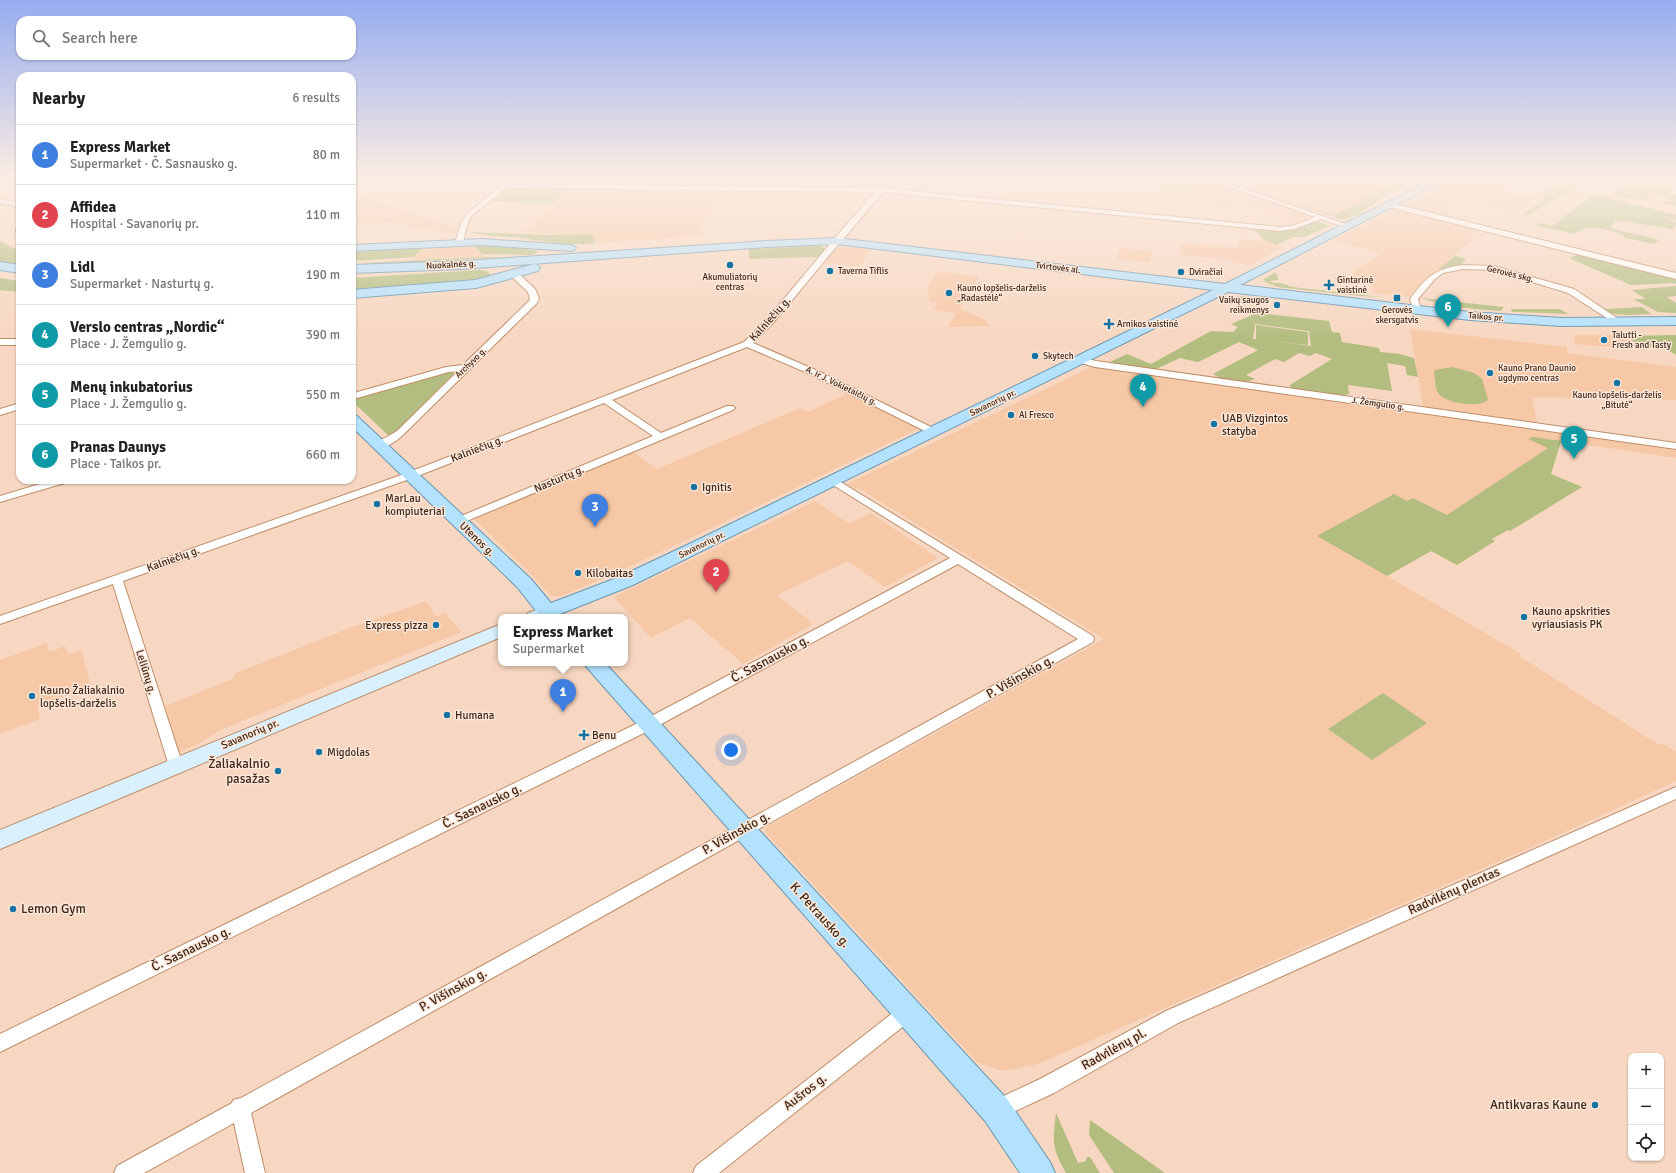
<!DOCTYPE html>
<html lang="en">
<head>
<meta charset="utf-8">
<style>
  body { margin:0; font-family:Signika,sans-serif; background:#f2f2f2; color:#222 }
  .controls { position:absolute; right:12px; bottom:12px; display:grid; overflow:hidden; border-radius:8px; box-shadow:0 1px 3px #0004 }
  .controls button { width:36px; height:36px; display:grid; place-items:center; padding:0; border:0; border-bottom:1px solid #e0e0e0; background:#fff; color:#222; font:20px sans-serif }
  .you { position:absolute; left:731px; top:750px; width:14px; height:14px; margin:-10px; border:3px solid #fff; border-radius:50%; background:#1a73e8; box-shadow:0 0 0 6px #1a73e833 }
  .badge { display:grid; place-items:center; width:26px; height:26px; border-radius:50%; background:#0f766e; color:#fff; font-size:13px; font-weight:700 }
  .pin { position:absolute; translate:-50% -33px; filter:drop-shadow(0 1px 2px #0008) }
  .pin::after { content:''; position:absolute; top:21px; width:14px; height:12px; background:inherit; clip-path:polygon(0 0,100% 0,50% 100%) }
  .popup { position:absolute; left:498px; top:614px; width:130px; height:52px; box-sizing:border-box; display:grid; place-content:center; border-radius:8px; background:#fff; filter:drop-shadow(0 1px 3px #0005); font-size:13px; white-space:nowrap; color:#767676 }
  .popup b { font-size:15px; color:#222 }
  .popup::after { content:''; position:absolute; left:50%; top:100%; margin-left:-8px; border:8px solid transparent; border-top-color:#fff }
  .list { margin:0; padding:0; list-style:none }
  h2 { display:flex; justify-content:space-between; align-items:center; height:52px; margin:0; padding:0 16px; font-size:17px }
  h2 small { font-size:13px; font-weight:400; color:#767676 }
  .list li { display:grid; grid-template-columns:26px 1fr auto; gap:12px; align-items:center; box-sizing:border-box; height:60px; padding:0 16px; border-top:1px solid #e0e0e0 }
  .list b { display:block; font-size:15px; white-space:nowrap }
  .list p { margin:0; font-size:13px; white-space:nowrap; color:#767676 }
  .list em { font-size:13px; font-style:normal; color:#767676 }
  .icon { flex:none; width:22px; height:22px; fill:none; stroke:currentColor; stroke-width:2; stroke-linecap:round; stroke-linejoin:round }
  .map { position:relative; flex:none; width:1676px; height:1173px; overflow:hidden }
  .search { position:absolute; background:#fff; box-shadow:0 1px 3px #0004; left:16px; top:16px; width:340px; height:44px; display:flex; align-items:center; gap:10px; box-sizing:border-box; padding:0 14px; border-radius:12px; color:#767676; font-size:15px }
  .panel { position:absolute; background:#fff; box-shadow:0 1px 3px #0004; left:16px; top:72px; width:340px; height:412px; border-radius:12px }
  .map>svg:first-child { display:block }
  .built { fill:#f7c8a6 }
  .green { fill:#b2bd7f; fill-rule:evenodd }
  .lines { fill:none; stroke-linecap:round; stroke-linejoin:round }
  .minor-casing { stroke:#bf8d69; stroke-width:2 }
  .tertiary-casing { stroke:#bf8d69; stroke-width:2 }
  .secondary-casing { stroke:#bf8d69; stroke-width:2 }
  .primary-casing { stroke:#6a95af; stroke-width:2 }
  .minor { fill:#fff; fill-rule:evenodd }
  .tertiary { fill:#fff; fill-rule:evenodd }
  .secondary { fill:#d9f1ff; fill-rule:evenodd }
  .primary { fill:#b3e2ff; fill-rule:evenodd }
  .poi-dot { fill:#1774a2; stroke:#fce7d8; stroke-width:1.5 }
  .labels { text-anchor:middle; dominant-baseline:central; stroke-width:3; stroke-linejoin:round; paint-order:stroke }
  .far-street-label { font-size:9px; fill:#3e291b; stroke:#fce7d8 }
  .far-poi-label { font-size:9px; fill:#3e291b; stroke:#fce7d8; text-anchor:start }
  .street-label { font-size:11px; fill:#3e291b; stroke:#fce7d8 }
  .poi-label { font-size:11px; fill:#3e291b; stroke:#fce7d8; text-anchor:start }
  .near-street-label { font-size:13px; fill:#3e291b; stroke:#fce7d8 }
  .near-poi-label { font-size:13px; fill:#3e291b; stroke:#fce7d8; text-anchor:end }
</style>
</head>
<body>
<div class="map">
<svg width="1676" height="1173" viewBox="0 0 1676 1173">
  <rect width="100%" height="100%" fill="#f7d7c1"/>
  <!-- built -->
  <path class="built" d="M520,176H740L732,187L514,182Z
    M1209,176H1382L1407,184L1382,198L1374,205L1343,220Z
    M1463,176H1532L1534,177L1524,183L1497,176L1492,179L1484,177L1479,180Z
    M1461,177L1515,191L1507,196L1511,197L1514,195L1526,198L1531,195L1538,197L1516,212L1490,207V206L1461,199L1446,207L1452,209L1440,216L1404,206Z
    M1212,182L1312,217L1295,223L1241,202L1230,206L1160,200L1159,187H1195Z
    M569,188L717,190L708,207L715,208L700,225L703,236L596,243L591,234L523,233Z
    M368,198L456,228V233L439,232L390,222L352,226V200Z
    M1396,209L1483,230L1465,238L1472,240L1438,270L1444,272L1434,279L1426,288L1421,298L1373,293L1371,285L1356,282L1353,277L1354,271L1381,254L1333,240Z
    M1240,239L1258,241L1264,240L1282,247L1249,266L1226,259L1179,255L1181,243L1237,248Z
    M478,244L475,248L484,257L412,260L423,247Z
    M839,247H844L872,249L859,267L825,263L835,248Z
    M1120,248L1152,251L1150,263L1117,259Z
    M939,271L979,277L960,308L985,320L989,326L948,327L956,313L934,310L937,303L929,301L928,285Z
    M1410,329L1567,347V353L1676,367V400L1532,397L1537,423L1423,407Z
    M1574,335H1625L1640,347L1594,346L1575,344Z
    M1093,366L1676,448V458L1561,441L1551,474L1582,487L1510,531L1508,530L1492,539L1495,541L1457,565L1431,551L1387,576L1521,654L1519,656L1659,745L1662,743L1676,752V781L1545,841L1038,1064L1002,1071L977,1062L766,833L765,828L1104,639L858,488L855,489L848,485L849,483Z
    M846,394L876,406L920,428L712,528L607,577L561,596H551L524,567L473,518L633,452L657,469L800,408L808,412Z
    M815,501L849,524L871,513L938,558L885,587L848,561L777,595L813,624L743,664L690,618L651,638L614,597Z
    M426,601L436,616L445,613L461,632L220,730L198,744L179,752L165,706L233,679L236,673L350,628Z
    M47,643L49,652L65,646L68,655L81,650L91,686L37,706L40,719L0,734V660Z"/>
  <!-- green -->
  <path class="green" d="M1160,176H1195L1212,182L1195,187H1159Z
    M1375,176L1399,182L1401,183L1399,184L1405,186C1398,190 1390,193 1383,197C1370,206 1352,222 1336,219L1338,218L1289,202L1335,215L1362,202V199L1396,183Z
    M1557,180L1579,187L1545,204L1529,215L1523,214L1547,197L1541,195L1549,191L1542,187L1554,188L1553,183Z
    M1632,184L1673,189L1667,193L1676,195V206L1659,202H1672L1669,197L1651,192L1646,200L1625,198L1613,195Z
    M515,187L569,188L553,204L490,201L506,188Z
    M1594,194L1676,215V220L1670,219L1668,220L1676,222V225L1672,229L1615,220L1610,228L1659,240L1654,244L1625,238L1622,234C1606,230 1587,223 1574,234L1535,225L1538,223L1552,226Z
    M1316,221L1330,226L1304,237H1293L1277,245L1264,240L1253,228L1290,230Z
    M470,232L551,235L591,234L596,243C569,246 548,242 522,238C504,236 488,237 470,232Z
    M0,241L13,248L20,249V266L0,262Z
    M478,244L504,246L538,251L535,254L529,255L482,254L475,248Z
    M812,246H821L825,249L818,257L749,259V249Z
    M422,248L414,257L352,261V252Z
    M1580,254L1676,278V284L1673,283L1631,285L1569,258Z
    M1455,256L1466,259L1460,265L1439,269Z
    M484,257H505L420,262L360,263Z
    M479,270L486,271L490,274V276L484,279L352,291V278Z
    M1274,273L1277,274L1278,280L1270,281L1273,283H1281L1292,287L1383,297L1359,296L1277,287L1264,281V279Z
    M0,278L20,281V292L0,290Z
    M1676,286V296L1667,297L1676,303V313L1658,312L1633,299H1646L1632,290Z
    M1238,296L1261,298L1251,297V299L1260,300L1226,303L1220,301Z
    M1421,298L1504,307L1501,311C1473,309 1447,307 1421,298Z
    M1642,307L1651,314C1640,314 1611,318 1605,309Z
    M1511,309H1560L1568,314L1517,312H1512Z
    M1254,314H1268L1329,321L1332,332L1340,333L1342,342L1379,348L1380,352L1400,354L1414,358L1418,377L1407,375L1405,366L1387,363L1392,391L1348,385L1349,394L1342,396L1290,388V385L1332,359L1316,353L1310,356L1299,353L1284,362L1275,359L1246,375L1255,379C1244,385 1223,381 1213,374L1258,350L1239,342L1198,362L1180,358L1154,370L1108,363L1127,354L1151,364L1211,331L1233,332L1238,327L1231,324ZM1255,324L1309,331L1311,346L1264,340L1308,345V332L1256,325V339H1253Z
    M1676,335V355L1665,348H1654L1636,343L1627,336Z
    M1452,367L1474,373L1482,379L1488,400C1478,409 1442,403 1437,391C1435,385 1435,378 1434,372L1435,370Z
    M445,371L454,373L394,434L388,435L352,401V398Z
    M1533,437L1561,441L1551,474L1582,487L1510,531L1508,530L1492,539L1495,541L1457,565L1431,551L1387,576L1317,536L1394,494L1407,501L1413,498L1447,515L1548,448L1528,439Z
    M1383,693L1427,723L1372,760L1328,729Z
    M1056,1113L1078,1163L1086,1161L1087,1157H1090L1100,1173H1066C1051,1147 1053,1141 1056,1113Z
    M1090,1120L1165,1173H1114L1089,1135Z"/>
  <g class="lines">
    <defs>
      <path id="minor" d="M470,176H487L509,179L512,176H519L510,184L880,188L1280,227L1292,226L1315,217L1199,176H1208L1351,226L1348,228L1321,219L1295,229L1280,231L880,192L506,188L471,216L467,225L463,243L459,245L455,243L461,222L467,214L505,182L473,178Z
        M1389,176H1400L1432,185L1429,187Z
        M0,178L20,182V186L0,182Z
        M0,199L20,203V207L0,203Z
        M20,228V233L16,232V230Z
        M834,239H840L841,241L774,322L753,343L818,371L937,430L939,432L937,434H931L812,375L747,347L612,400L661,433L727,406H733L735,408L733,410L462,523L458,524L452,521L454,519L653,436L604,403L415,477L123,581L183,766L181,770L176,772L171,770L169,766L113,584L0,624V616L407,473L744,342L768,318Z
        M1463,265L1494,266L1574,289L1623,322L1622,324H1616L1568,293L1493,270L1463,269L1443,273L1435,279L1418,299L1421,310L1417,312H1414L1410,299C1426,277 1436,268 1463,265Z
        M511,272H517L535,289L539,298L537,303L403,435C396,441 385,450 375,447L374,445C379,440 390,436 397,431L458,371L449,372L357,398L352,395L354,393L446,367L463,365L530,300L528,292L511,276Z
        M0,339H20V345H0Z
        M1081,357L1096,361L1676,443V449L1095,367L1078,362L1077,360L1078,358Z
        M20,403V409L0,415V409Z
        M834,478L1093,636L1094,639L1093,642L251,1113L265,1173H245L234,1123L144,1173H114L117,1166L232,1103L233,1100L241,1098L1078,639L958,564L652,729L0,1052V1034L642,721L950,558L830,483L829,481Z
        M53,480H69L68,482L0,502V496Z
        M1676,787V799L1178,1023L1054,1093L996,1120L989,1117L986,1110L989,1103L1040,1079L1166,1011Z
        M909,1003L915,1005L918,1011L915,1017L719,1173H693L696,1166L903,1005Z"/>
      <path id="tertiary" d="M877,176H885L883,192L840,243H834L833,241L834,239L875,192Z
        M1388,203H1391L1676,273V279L1388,207L1387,205Z"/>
      <path id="secondary" d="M547,606L553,608L556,612L553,616L525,617L528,613Z
        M501,624V637L0,849V830Z"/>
      <path id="primary" d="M1439,176H1452L1240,285L1470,312L1561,318L1676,317V325L1561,326L1470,320L1228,292L633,585L560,614L562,617L540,616L517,587L352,427V414L357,416L531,579L551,603L619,577L687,545L1213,290L837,244L766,247L463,269L352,273V265L463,261L766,241L837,238L1225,284Z
        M482,239L570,245L574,246L576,248L574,250L570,251L482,245L352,251V245Z
        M0,262L20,265V273L0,270Z
        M534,264L538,265L540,268L538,271L476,288L352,298V290L475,280Z
        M583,663H605L1007,1099L1050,1162L1055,1173H1020L985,1121Z"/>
    </defs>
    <!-- minor casing -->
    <use href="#minor" class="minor-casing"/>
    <!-- tertiary casing -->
    <use href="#tertiary" class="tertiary-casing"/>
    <!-- secondary casing -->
    <use href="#secondary" class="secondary-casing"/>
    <!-- primary casing -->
    <use href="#primary" class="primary-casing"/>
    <!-- minor -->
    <use href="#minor" class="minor"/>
    <!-- tertiary -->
    <use href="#tertiary" class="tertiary"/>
    <!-- secondary -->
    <use href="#secondary" class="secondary"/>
    <!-- primary -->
    <use href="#primary" class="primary"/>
  </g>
  <!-- sky -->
  <linearGradient id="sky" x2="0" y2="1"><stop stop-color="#96acef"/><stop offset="0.52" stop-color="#fbede3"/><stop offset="1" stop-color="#fbede3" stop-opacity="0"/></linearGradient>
  <rect width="1676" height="340" fill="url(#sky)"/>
  <!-- markers -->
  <g class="poi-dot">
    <circle cx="730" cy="265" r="4"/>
    <circle cx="830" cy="271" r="4"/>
    <circle cx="1181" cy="272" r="4"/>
    <path d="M1327 279h4v4h4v4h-4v4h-4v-4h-4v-4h4z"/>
    <circle cx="949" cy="293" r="4"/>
    <rect x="1393" y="294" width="8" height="8" rx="2"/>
    <circle cx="1277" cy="305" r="4"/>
    <path d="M1107 318h4v4h4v4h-4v4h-4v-4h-4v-4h4z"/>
    <circle cx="1604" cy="340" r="4"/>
    <circle cx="1035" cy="356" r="4"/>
    <circle cx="1490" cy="373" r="4"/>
    <circle cx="1617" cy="383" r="4"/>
    <circle cx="1011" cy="415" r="4"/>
    <circle cx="1214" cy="424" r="4"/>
    <circle cx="694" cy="487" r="4"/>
    <circle cx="377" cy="504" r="4"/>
    <circle cx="578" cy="573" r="4"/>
    <circle cx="1524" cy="617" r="4"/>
    <circle cx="436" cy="625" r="4"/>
    <circle cx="32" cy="696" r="4"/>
    <circle cx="447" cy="715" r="4"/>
    <path d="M582 729h4v4h4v4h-4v4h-4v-4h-4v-4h4z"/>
    <circle cx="319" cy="752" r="4"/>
    <circle cx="278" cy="771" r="4"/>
    <circle cx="13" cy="909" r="4"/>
    <circle cx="1595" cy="1105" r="4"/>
  </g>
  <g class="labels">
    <!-- far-street labels -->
    <g class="far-street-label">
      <text transform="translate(451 265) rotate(-3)">Nuokalnės g.</text>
      <text transform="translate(1058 268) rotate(7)">Tvirtovės al.</text>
      <text transform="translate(1510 274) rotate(14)">Gerovės skg.</text>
      <text transform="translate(1486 317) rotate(5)">Taikos pr.</text>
      <text transform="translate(471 363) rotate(-44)">Archyvo g.</text>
      <text transform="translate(841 386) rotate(26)">A. ir J. Vokietaičių g.</text>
      <text transform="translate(993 403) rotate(-26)">Savanorių pr.</text>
      <text transform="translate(1378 404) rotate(8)">J. Žemgulio g.</text>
      <text transform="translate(702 545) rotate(-26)">Savanorių pr.</text>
    </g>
    <!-- far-poi labels -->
    <g class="far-poi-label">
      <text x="838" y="271">Taverna Tiflis</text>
      <text x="1189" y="272">Dviračiai</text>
      <text x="730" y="277" text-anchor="middle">Akumuliatorių<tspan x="730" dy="10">centras</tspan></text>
      <text x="1337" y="280">Gintarinė<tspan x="1337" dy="10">vaistinė</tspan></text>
      <text x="957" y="288">Kauno lopšelis-darželis<tspan x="957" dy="10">„Radastėlė“</tspan></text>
      <text x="1269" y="300" text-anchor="end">Vaikų saugos<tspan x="1269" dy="10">reikmenys</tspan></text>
      <text x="1397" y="310" text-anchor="middle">Gerovės<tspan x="1397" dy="10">skersgatvis</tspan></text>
      <text x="1117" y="324">Arnikos vaistinė</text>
      <text x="1612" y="335">Talutti -<tspan x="1612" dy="10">Fresh and Tasty</tspan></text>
      <text x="1043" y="356">Skytech</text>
      <text x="1498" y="368">Kauno Prano Daunio<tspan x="1498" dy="10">ugdymo centras</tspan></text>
      <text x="1617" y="395" text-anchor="middle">Kauno lopšelis-darželis<tspan x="1617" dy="10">„Bitutė“</tspan></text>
      <text x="1019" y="415">Al Fresco</text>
    </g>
    <!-- street labels -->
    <g class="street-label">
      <text transform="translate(770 319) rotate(-48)">Kalniečių g.</text>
      <text transform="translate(477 449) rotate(-21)">Kalniečių g.</text>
      <text transform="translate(559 479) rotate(-23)">Nasturtų g.</text>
      <text transform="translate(477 539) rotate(44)">Utenos g.</text>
      <text transform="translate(173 559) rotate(-20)">Kalniečių g.</text>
      <text transform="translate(146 672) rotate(73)">Leliūnų g.</text>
      <text transform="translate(250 734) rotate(-23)">Savanorių pr.</text>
    </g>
    <!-- poi labels -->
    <g class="poi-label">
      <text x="1222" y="418">UAB Vizgintos<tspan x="1222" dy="13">statyba</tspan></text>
      <text x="702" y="487">Ignitis</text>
      <text x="385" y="498">MarLau<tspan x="385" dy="13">kompiuteriai</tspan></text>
      <text x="586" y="573">Kilobaitas</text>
      <text x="1532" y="611">Kauno apskrities<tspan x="1532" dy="13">vyriausiasis PK</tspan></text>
      <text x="428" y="625" text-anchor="end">Express pizza</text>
      <text x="40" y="690">Kauno Žaliakalnio<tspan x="40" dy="13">lopšelis-darželis</tspan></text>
      <text x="455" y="715">Humana</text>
      <text x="592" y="735">Benu</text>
      <text x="327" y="752">Migdolas</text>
    </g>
    <!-- near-street labels -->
    <g class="near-street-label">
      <text transform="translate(770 659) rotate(-28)">Č. Sasnausko g.</text>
      <text transform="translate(1020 677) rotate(-29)">P. Višinskio g.</text>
      <text transform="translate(482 806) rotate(-26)">Č. Sasnausko g.</text>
      <text transform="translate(736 833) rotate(-29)">P. Višinskio g.</text>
      <text transform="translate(1454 891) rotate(-24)">Radvilėnų plentas</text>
      <text transform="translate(820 915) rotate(48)">K. Petrausko g.</text>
      <text transform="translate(191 949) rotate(-26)">Č. Sasnausko g.</text>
      <text transform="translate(453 990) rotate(-29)">P. Višinskio g.</text>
      <text transform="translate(1114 1049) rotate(-29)">Radvilėnų pl.</text>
      <text transform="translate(805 1092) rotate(-38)">Aušros g.</text>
    </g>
    <!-- near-poi labels -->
    <g class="near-poi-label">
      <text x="270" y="764">Žaliakalnio<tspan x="270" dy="15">pasažas</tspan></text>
      <text x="21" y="909" text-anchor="start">Lemon Gym</text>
      <text x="1587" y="1105">Antikvaras Kaune</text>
    </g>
  </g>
</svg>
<div class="controls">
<button>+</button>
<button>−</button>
<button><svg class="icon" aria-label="locate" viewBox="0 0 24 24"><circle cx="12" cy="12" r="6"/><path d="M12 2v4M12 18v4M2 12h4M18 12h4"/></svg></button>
</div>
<div class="you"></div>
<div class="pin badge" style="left:563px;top:712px;background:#3f7fe0">1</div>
<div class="popup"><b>Express Market</b>Supermarket</div>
<div class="pin badge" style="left:716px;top:592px;background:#e0444e">2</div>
<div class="pin badge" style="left:595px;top:527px;background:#3f7fe0">3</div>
<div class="pin badge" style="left:1143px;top:407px;background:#0f9aa8">4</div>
<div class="pin badge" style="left:1574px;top:459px;background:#0f9aa8">5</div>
<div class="pin badge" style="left:1448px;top:327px;background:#0f9aa8">6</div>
<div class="search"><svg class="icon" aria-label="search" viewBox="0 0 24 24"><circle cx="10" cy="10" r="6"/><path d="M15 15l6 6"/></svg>Search here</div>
<section class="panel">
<h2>Nearby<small>6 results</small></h2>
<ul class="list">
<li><span class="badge" style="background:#3f7fe0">1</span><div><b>Express Market</b><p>Supermarket · Č. Sasnausko g.</p></div><em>80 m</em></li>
<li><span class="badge" style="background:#e0444e">2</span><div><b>Affidea</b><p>Hospital · Savanorių pr.</p></div><em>110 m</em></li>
<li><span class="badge" style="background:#3f7fe0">3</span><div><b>Lidl</b><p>Supermarket · Nasturtų g.</p></div><em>190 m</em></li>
<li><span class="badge" style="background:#0f9aa8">4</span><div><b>Verslo centras „Nordic“</b><p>Place · J. Žemgulio g.</p></div><em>390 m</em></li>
<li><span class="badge" style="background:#0f9aa8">5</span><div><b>Menų inkubatorius</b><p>Place · J. Žemgulio g.</p></div><em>550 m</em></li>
<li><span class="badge" style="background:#0f9aa8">6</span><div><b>Pranas Daunys</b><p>Place · Taikos pr.</p></div><em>660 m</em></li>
</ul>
</section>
</div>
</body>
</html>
